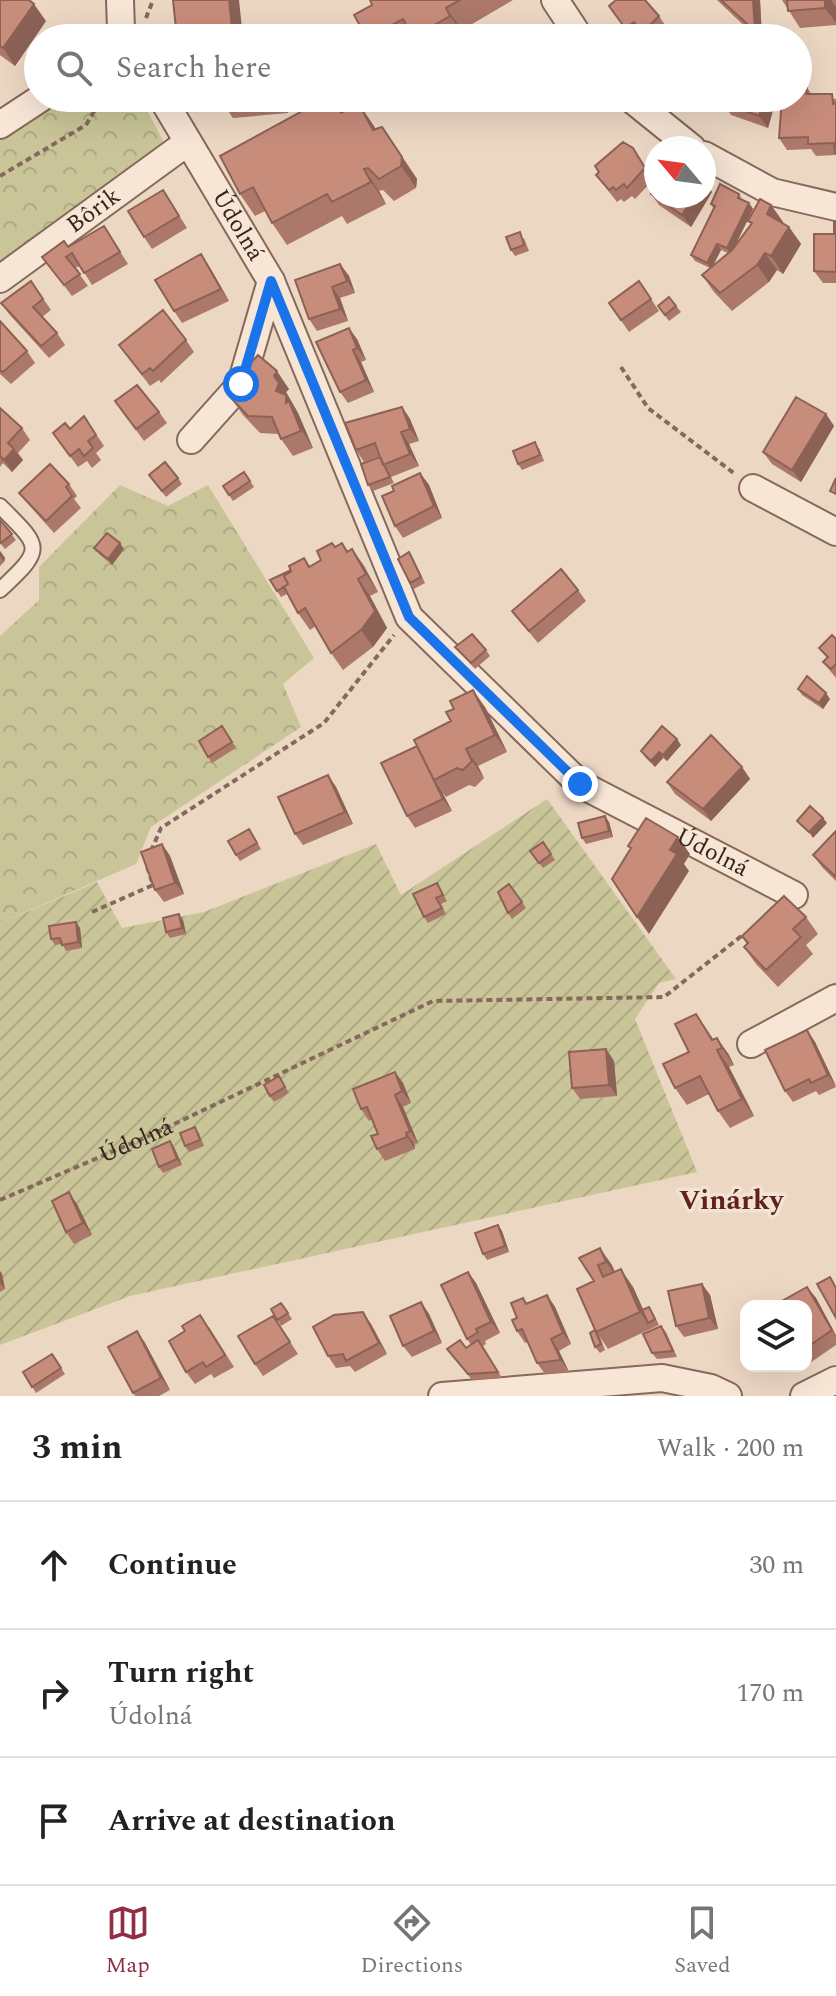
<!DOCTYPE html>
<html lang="en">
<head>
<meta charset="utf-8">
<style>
  body { margin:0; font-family:Spectral,serif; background:#f2f2f2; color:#222 }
  .controls { position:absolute; right:24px; bottom:24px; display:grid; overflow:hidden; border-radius:16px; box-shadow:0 8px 32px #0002 }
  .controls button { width:72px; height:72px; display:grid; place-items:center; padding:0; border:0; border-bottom:2px solid #e0e0e0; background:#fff; color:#222; font:40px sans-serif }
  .compass { position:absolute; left:644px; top:136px; width:72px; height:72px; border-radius:50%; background:#fff; box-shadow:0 8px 32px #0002; rotate:299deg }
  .stop { position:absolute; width:24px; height:24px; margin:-18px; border:6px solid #1a73e8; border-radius:50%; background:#fff }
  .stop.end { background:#1a73e8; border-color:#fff; box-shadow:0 2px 8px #0008 }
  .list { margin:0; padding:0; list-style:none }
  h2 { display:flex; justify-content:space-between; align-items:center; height:104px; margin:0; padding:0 32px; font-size:34px }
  h2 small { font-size:26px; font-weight:400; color:#767676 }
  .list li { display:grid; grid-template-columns:52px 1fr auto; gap:24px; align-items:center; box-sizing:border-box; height:128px; padding:0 32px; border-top:2px solid #e0e0e0 }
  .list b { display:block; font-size:30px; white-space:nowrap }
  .list p { margin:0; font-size:26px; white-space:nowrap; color:#767676 }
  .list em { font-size:26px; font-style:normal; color:#767676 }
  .icon { flex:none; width:44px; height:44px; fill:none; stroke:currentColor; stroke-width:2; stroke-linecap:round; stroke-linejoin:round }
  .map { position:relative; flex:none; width:836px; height:1396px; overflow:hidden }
  .search { position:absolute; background:#fff; box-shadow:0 8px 32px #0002; left:24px; right:24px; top:24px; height:88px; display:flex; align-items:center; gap:20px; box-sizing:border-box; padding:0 28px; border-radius:44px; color:#767676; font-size:30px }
  .sheet { height:488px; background:#fff }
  nav { display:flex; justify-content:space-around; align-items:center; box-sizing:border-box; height:112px; border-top:2px solid #e0e0e0; background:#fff; font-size:22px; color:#767676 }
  nav a { display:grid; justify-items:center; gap:4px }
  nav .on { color:#912e42 }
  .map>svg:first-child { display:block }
  .forest { fill:url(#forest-crowns) }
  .garden { fill:url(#garden-furrows) }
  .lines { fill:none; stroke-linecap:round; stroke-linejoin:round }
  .service-casing { stroke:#85695b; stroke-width:18 }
  .minor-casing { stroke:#85695b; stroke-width:30 }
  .path { stroke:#85695b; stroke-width:4; stroke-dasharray:6 4; stroke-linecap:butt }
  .service { stroke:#f7e6d6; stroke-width:14 }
  .minor { stroke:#f7e6d6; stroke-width:26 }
  .wall { fill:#ac786a; fill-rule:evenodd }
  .shaded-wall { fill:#8c6256 }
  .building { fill:#c88c7b; stroke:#8c6256; stroke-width:2 }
  .route { stroke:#1a73e8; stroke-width:10 }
  .labels { text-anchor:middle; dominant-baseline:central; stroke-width:7; stroke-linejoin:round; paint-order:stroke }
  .street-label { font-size:24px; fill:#36251e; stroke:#f3e3d2 }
  .quarter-label { font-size:28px; font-weight:bold; fill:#602120; stroke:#f3e3d2 }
</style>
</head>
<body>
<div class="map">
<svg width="836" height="1396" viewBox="0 0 836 1396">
  <defs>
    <pattern id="forest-crowns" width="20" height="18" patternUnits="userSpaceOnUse" patternTransform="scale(2)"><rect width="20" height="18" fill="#c9c598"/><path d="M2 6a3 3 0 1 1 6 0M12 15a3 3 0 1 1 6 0" fill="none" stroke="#ada983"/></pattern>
    <pattern id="garden-furrows" width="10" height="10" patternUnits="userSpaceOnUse" patternTransform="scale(2)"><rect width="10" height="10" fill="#c9c598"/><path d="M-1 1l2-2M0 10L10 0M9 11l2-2" fill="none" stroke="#ada983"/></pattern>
  </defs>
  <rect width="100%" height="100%" fill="#ecd7c3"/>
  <!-- forest -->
  <path class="forest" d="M61,98H141L163,141L157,153L0,265V137Z
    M120,485L168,506L208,485L314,658L283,684L301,727L151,827L136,864L14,917L0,920V636L39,600V567Z"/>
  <!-- garden -->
  <path class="garden" d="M547,799L676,979L659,983L635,1019L697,1172L130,1296L0,1345V920L15,917L97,882L122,928L204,912L376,844L401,895Z"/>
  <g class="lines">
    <defs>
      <path id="service" d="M0,506C42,548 45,548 0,590"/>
      <g id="minor">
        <path d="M120,0L121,30L126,38"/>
        <path d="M555,0L580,38"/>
        <path id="s2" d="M162,98L271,281L409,617L580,784L794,895"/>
        <path d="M630,98L692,148"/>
        <path d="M0,125L41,98"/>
        <path d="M704,155L772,192L836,207"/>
        <path id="s3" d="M0,279L188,142"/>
        <path d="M191,440L241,384L271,281"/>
        <path d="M753,488L836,532"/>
        <path d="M751,1044L836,998"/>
        <path d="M442,1396L662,1378L711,1388L728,1396"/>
        <path d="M804,1396L836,1380"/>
      </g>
    </defs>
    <!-- service casing -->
    <use href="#service" class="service-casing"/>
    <!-- minor casing -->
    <use href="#minor" class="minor-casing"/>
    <!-- path -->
    <g class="path">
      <path d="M146,18L153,0"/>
      <path d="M0,176L86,125L102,98"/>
      <path d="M621,367L648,408L735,474"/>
      <path d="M151,851L161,828L324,723L394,635"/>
      <path d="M92,912L153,885L146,863"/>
      <path id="s1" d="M0,1200L151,1135L433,1001L664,997L744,934"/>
    </g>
    <!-- service -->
    <use href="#service" class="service"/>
    <!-- minor -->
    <use href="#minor" class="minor"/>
  </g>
  <!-- wall -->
  <path class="wall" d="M0,0L46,21L15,66L0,55Z
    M370,0H513L462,30L466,38H367L372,5Z
    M717,0H760L762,38H757Z
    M782,0H836V25L800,28Z
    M609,6L659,16L667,28L657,38H645L642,34L636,38H632Z
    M807,87L811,94L836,99V155L816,156L811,149L787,150L779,138Z
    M220,98H286L288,113L233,118L221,101Z
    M725,98H771L769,105L773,110L768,128L731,115L723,103Z
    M342,113L376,129L397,149L417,179L416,188L394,201L383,190L379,191L386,204L347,224L342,216L287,245L272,223L265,211L255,216L240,194Z
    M633,148L653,180L635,199L632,196L624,202L621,199L617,202L596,175Z
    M704,180L712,192L691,227L659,205L651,194Z
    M163,190L187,228L152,249L144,237Z
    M739,194L743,201L749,203L753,209L735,246L751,224L748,221L771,205L783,222V223L789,227L801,244L783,274L777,270L769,282L732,311L714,292L702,275L710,268L695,261L691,255L714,209L711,204ZM721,250L728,253L713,266Z
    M836,222V283H823L814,271L834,234Z
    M104,226L128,264L92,285L80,266L75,268L88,286L72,296L42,257L68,246Z
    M524,238L529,251L515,256L511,250Z
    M340,264L349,276L355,293L340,298L348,321L317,331L309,319Z
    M209,266L229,301L182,323L174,311Z
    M31,281L51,310L42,317L57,333L65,345L49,358L10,315L1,303Z
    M639,281L659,311L629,332L609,303Z
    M669,297L681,312L669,321L658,306Z
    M0,321L27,351L35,363L11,384L0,374Z
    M357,339L366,360L361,362L374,392L348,403L340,392Z
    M186,340L194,352L161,383L159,380L150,386L119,345Z
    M238,377L289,389L286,392L298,413L313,448L293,456L281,439L278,434L260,433L243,415L231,398L243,385Z
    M115,401L159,412L167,423L144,441Z
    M402,407L410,419L419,441L409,444L419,466L391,477L394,483L373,491L368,485L380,456L364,462L356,450Z
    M0,408L22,428L30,440L18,453L23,460L12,472L3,463L0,467Z
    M826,414L834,426L801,482L772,464L763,452Z
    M84,416L104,446L96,453L101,460L92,468L87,461L78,467L53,433L70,429Z
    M539,448L544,461L522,470L518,464Z
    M244,472L254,487L233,501L229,495Z
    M420,473L429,485L442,518L403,538L395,526L394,491Z
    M149,475L178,478L182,484L166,497Z
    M69,484L77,496L74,499L81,508L54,533L28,504L19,493Z
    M0,520L16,540L5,549L0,543Z
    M342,543L348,551L352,549L364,566L378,592L370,596L387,628L373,647L343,670L331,653L316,626L310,630L298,613L287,594L281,597L277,591L290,572L304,558L310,566L321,560L335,547Z
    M94,548L124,549L112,565L99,554Z
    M0,551L5,558L4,562L0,566Z
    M413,558L425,583L414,589L410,583Z
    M578,590L586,601L538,643L512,611Z
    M836,639V678L823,662L827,658L819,648Z
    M455,647L486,650L490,656L475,669Z
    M798,689L830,699L823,709L802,695Z
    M485,707L507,752L478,766L484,778L475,787L469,785L446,797L442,792L452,811L415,828L407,816L417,746Z
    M222,726L236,748L212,763L208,757Z
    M681,745L667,761L663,758L655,767L645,757L641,751Z
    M742,767L750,779L711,821L675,794L667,782Z
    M328,775L336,787L353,824L303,845L295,834Z
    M609,822L613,837L586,844L582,838Z
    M836,831V881L822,867L813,855Z
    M253,835L261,849L240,861L236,855Z
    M543,842L555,860L543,868L530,851Z
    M162,844L170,856L184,894L164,902L155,890Z
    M437,883L447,901L441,904L446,914L428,923L424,917Z
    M509,884L526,908L512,919L508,913Z
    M806,917L818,934L806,945L813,954L778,987L756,964L744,947L747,944L742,936Z
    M183,920L186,934L170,938L166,932Z
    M76,922L80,928L82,948L66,951L62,944L55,945L51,939Z
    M696,1014L714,1040L717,1038L729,1055L734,1065L729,1067L754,1116L730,1128L718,1111L709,1094L687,1105L675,1088L689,1052Z
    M807,1030L815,1042L836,1087L819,1095L816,1091L793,1102L785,1091Z
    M606,1049L614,1061L617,1096L580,1099L572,1088Z
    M395,1072L403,1083L411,1103L403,1107L418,1143L414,1144L415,1149L385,1161L377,1149L378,1134L372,1119L369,1121L361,1109Z
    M279,1076L289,1093L274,1102L270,1096Z
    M195,1127L199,1133L204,1146L189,1152L185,1146Z
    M170,1141L174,1147L182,1165L163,1173L159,1167Z
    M77,1204L92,1235L74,1244L66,1232Z
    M498,1225L502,1231L509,1252L487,1260L483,1254Z
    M600,1248L615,1272L633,1287L643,1310L653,1313L659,1325L608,1349L600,1337L605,1350L600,1353L595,1347L594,1281Z
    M0,1271L2,1274L5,1289L0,1292Z
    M468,1272L476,1283L500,1333L485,1341L486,1344L483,1346L502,1378L472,1380L447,1349L466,1348L471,1345L467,1339Z
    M702,1284L710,1295L718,1329L684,1337L676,1326Z
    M807,1287L816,1298L836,1335V1345L807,1365L806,1306Z
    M547,1295L555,1307L571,1344L559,1351L569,1372L545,1374L537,1363L528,1342L525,1343L517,1331V1318L523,1298L527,1303Z
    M421,1302L429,1314L442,1343L412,1357L403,1346Z
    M281,1303L292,1319L281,1326L271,1309Z
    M273,1316L298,1354L263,1376L255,1364Z
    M371,1324L387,1354L355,1372L350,1366L336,1368L328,1356Z
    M661,1326L666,1332L677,1357L657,1359L652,1353Z
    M209,1327L234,1367L214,1378L211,1374L195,1384L186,1372Z
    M137,1331L145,1343L170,1390L159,1396H135L108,1347Z
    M52,1354L65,1374L36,1393L23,1372Z"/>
  <!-- shaded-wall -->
  <path class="shaded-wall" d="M229,0H239L243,38H233Z
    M753,0H760L762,38H759L755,31Z
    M825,0H831L836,7V23L825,8Z
    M34,4L46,21L15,66L3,48Z
    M446,8L462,30L466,38L450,16Z
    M278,98H286L288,113Z
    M761,98H771L769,105L773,110L768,128L759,116Z
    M359,104L374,126L389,153L373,130Z
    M382,127L417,179L416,188L401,166Z
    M364,169L379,191L386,204L371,182Z
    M704,180L712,192L691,227L682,215L694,196H704Z
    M749,203L753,209L731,254L727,248Z
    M771,205L783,222L779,231L767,214Z
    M789,227L801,244L783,274L771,256Z
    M717,244L721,250L711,269L707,263Z
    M765,253L777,270L769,282L757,265Z
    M201,254L209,266L229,301L221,289Z
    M340,264L349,276L355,293L347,281Z
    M332,287L340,298L348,321L340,309Z
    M349,328L357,339L366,360L357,348Z
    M353,350L361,362L374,392L366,380Z
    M277,371L289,389L286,392L298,413L313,448L276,391L274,376Z
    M402,407L410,419L419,441L410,429Z
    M826,414L834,426L801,482L792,470Z
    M401,432L409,444L419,466L410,454Z
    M14,449L23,460L12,472L4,460Z
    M420,473L429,485L442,518L434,506Z
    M120,543L124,549L112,565L108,559Z
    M352,549L364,566L378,592L366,574Z
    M0,551L5,558L4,562L0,556Z
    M358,579L370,596L387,628L373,647L361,630Z
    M473,690L485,707L507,752L495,735Z
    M826,693L830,699L823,709L819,703Z
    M677,739L681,745L667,761L663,755Z
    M466,749L478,766L484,778L472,761Z
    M659,752L663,758L655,767L651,761Z
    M742,767L750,779L711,821L703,809Z
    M328,775L336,787L353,824L345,812Z
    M434,780L442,792L452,811L443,799Z
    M605,816L609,822L613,837L609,831Z
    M823,818L827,823L813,838L809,832Z
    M678,837L690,854L684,864L689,871L649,934L637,917L670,850Z
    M162,844L170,856L184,894L175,883Z
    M179,914L183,920L186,934L182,928Z
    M76,922L80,928L82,948L78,942Z
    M807,1030L815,1042L836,1086L828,1075Z
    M717,1038L729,1055L734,1065L722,1048Z
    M606,1049L614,1061L617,1096L609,1085Z
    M717,1050L729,1067L754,1116L742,1099Z
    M395,1072L403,1083L411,1103L402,1091Z
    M395,1095L403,1107L418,1143L410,1131Z
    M406,1133L414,1144L415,1149L407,1137Z
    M170,1141L174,1147L182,1165L177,1159Z
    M69,1192L77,1204L92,1235L83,1223Z
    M498,1225L502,1231L509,1252L505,1246Z
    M600,1248L612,1265L618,1279L606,1262Z
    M621,1269L633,1287L649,1322L648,1323L652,1329L640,1312Z
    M0,1271L2,1274L5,1289L0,1283Z
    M468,1272L476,1283L500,1333L491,1322Z
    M702,1284L710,1295L718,1329L709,1318Z
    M807,1287L816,1298L836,1336L832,1330Z
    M547,1295L555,1307L571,1344L563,1333Z
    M421,1302L429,1314L442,1343L434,1331Z
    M363,1312L371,1324L387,1354L379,1343Z
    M137,1331L145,1343L170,1390L161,1378Z
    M551,1339L559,1351L569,1372L561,1360Z"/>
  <!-- building -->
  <path class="building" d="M0,0H29L34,4L3,48L0,46Z
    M173,0H229L233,38H177Z
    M370,0H460L446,8L450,16L413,37L403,19L367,38L354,15L372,5Z
    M616,0H645L659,16L642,33L634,22L625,28L609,6Z
    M721,0H753L755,31Z
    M787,0H825V8L788,11Z
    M670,33L676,38H665Z
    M798,87H807L806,94H832L833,104L836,103V153H835L834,143L808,144V137L779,138L782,98H798Z
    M220,98H252L221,101Z
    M326,98L335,102L341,113L359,104L373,130L382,127L402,157L401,166L379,179L368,168L364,169L371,182L332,202L327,194L272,223L253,187L240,194L220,156Z
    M725,98H763L765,99L759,116L723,103Z
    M623,142L633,148L645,168L627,188L624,184L616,190L613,187L609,190L596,175L599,172L595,166Z
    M720,184L739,194L738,198L749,203L727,248L717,244L707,263L691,255L715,206L711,204Z
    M656,185V196H694L682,215L651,194Z
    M163,190L179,216L144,237L128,211Z
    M760,199L771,205L767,214L789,227L771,256L765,253L757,265L720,293L702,275L732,250L752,223L748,221Z
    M834,222H836V272L814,271V234H834Z
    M104,226L120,252L84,273L72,253L66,257L80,274L64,285L42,257L64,241L68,247Z
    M520,232L524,245L511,250L506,237Z
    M201,254L221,289L174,311L155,280Z
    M340,264L347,281L332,287L340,309L309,319L295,280Z
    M31,281L43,299L33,307L57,333L41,346L1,303Z
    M639,281L651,299L621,320L609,303Z
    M669,297L676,306L665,315L658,306Z
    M163,310L186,340L153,371L150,368L142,374L119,345Z
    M0,321L27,351L3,372L0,370Z
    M349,328L357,348L353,350L366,380L340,392L316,342Z
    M258,355L277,371L274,376L279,383L276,391L286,395V403L289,401L301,431L281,439L272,417L248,416L231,398L244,384L238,377Z
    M137,385L159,412L136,429L115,401Z
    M796,397L826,414L792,470L763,452Z
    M402,407L410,429L401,432L410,454L383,465L375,443L356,450L345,423Z
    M0,408L22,428L8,443L14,449L4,460L0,456Z
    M84,416L96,435L88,441L93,448L84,456L79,449L70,456L53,433L65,423L70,429Z
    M535,442L540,455L518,464L513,451Z
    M380,457L390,477L368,485L361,464Z
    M165,462L178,478L162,491L149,475Z
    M50,464L69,484L66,487L72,496L46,521L19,493Z
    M244,472L250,481L229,495L223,486Z
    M420,473L434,506L395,526L382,496L394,491L392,486Z
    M836,478V494L830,491Z
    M0,520L12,534L1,543L0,541Z
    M107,533L120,543L108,559L94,548Z
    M332,543L335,547L342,543L347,552L352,549L366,574L358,579L375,611L361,630L331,653L305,608L298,613L284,587L288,584L284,576L291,571L289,566L304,558L309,567L321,560L317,551Z
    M409,552L421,577L410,583L398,559Z
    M561,569L578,590L529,631L512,611Z
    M289,571L290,572L284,576L288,584L277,591L270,580Z
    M472,634L486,650L471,663L455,647Z
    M832,635L836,639V664L831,669L823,662L828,657L819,648Z
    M807,676L826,693L819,703L798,689Z
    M473,690L495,735L466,749L472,761L463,770L457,768L434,780L414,740L451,721L446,712L454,709L450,701Z
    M222,726L232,742L208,757L199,741Z
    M662,726L677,739L663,755L659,752L651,761L641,751Z
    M711,735L742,767L703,809L667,782Z
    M417,746L443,799L407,816L381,763Z
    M328,775L345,812L295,834L278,797Z
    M810,806L823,818L809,832L797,821Z
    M605,816L609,831L582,838L578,823Z
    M646,818L678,837L670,850L677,854L637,917L612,879L631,848L628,846Z
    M249,829L257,843L236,855L228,841Z
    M836,831V875L835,876L813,855Z
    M543,842L551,854L539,863L530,851Z
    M162,844L175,883L155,890L141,852Z
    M437,883L443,895L436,898L442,908L424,917L413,894Z
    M509,884L522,902L508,913L498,892Z
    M784,896L806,917L793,929L801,937L766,970L744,947L748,943L742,936Z
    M179,914L182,928L166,932L163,918Z
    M76,922L78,942L62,945L60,938L51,939L49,926Z
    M696,1014L712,1040L717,1038L722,1048L717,1050L742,1099L718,1111L700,1076L675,1088L663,1064L689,1052L675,1024Z
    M807,1030L828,1075L811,1083L809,1079L785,1091L765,1050Z
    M606,1049L609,1085L572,1088L569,1052Z
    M395,1072L402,1091L395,1095L410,1131L406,1133L407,1137L377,1149L371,1136L378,1134L367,1107L361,1109L353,1089Z
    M279,1076L285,1087L270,1096L264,1085Z
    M195,1127L200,1140L185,1146L180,1133Z
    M170,1141L177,1159L159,1167L152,1149Z
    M69,1192L83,1223L66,1232L52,1201Z
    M498,1225L505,1246L483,1254L475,1233Z
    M600,1248L606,1262L598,1265L603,1277L621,1269L640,1312L596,1332L577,1289L594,1281L579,1258Z
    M468,1272L491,1322L476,1329L478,1332L467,1339L441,1285Z
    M830,1277L836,1288V1318L817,1284Z
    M702,1284L709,1318L676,1326L668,1291Z
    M807,1287L832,1330L806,1348V1306H773Z
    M547,1295L563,1333L551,1339L561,1360L537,1363L522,1329L517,1331L512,1320L517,1318L511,1303L523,1298L526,1304Z
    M421,1302L434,1331L403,1346L390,1316Z
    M281,1303L288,1313L277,1320L271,1309Z
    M649,1307L655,1319L648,1323L642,1310Z
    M363,1312L379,1343L346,1361L343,1354L328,1356L313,1327L334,1315Z
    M200,1315L225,1355L206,1367L203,1362L186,1372L169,1341L185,1331L182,1326Z
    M273,1316L290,1342L255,1364L238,1336Z
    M661,1326L673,1351L652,1353L643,1334Z
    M595,1330L601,1344L595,1347L590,1333Z
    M137,1331L161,1378L133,1393L108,1347Z
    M460,1340L466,1348L478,1340L498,1372L468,1374L447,1349Z
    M52,1354L61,1368L32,1387L23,1372Z"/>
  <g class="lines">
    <!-- route -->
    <path class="route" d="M241,384L271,281L409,617L580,784"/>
  </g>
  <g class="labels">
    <!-- street labels -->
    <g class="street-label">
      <text stroke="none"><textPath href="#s3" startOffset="116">Bôrik</textPath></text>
      <text stroke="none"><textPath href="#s2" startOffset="148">Údolná</textPath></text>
      <text stroke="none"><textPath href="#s2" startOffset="964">Údolná</textPath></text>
      <text stroke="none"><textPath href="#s1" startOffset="148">Údolná</textPath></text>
    </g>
    <!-- quarter labels -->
    <g class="quarter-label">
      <text x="731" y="1200">Vinárky</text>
    </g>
  </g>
</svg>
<div class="controls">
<button><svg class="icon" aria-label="layers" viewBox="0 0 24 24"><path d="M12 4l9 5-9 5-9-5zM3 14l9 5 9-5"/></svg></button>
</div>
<svg class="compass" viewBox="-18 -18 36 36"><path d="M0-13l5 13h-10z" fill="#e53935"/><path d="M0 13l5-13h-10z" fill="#767676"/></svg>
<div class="stop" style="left:241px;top:384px"></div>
<div class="stop end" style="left:580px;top:784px"></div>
<div class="search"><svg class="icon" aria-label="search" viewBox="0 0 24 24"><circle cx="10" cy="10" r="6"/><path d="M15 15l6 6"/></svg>Search here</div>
</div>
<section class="sheet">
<h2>3 min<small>Walk · 200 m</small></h2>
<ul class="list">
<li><svg class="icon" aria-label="ahead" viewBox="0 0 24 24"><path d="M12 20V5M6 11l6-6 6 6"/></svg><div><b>Continue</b></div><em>30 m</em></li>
<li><svg class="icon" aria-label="right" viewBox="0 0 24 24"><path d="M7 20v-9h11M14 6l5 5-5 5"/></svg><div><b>Turn right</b><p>Údolná</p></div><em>170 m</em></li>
<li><svg class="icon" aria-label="arrive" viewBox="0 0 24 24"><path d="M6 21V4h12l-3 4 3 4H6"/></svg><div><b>Arrive at destination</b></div></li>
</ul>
</section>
<nav>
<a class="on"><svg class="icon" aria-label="map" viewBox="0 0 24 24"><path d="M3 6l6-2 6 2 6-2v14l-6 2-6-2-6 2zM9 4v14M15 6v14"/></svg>Map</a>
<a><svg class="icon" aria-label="directions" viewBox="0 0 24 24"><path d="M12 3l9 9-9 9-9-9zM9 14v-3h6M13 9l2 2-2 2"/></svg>Directions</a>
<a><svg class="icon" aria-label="saved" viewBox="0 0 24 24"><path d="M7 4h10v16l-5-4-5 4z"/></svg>Saved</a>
</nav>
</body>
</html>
